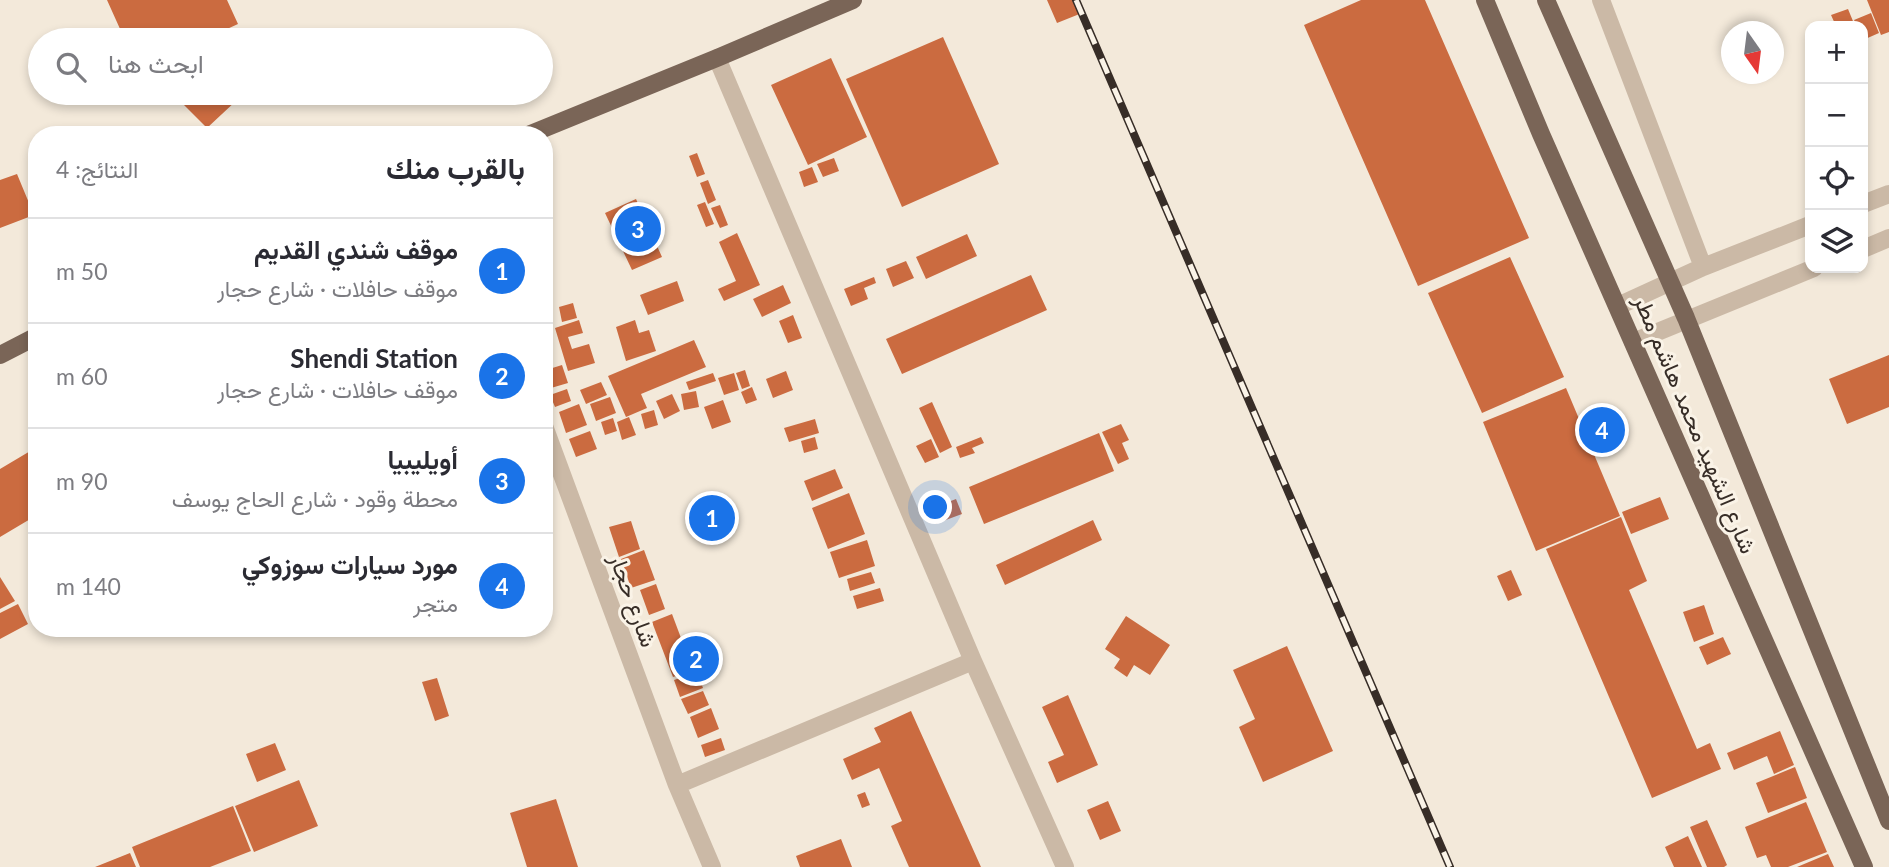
<!DOCTYPE html>
<html lang="ar">
<head>
<meta charset="utf-8">
<style>
  body { margin:0; font-family:Lato,Vazirmatn,sans-serif; background:#f2f2f3; color:#2b2b33; direction:rtl }
  .controls { position:absolute; right:21px; top:21px; display:grid; overflow:hidden; border-radius:14px; box-shadow:0 4px 10px #0003 }
  .controls button { width:63px; height:63px; display:grid; place-items:center; padding:0; border:0; border-bottom:2px solid #e1e1e2; background:#fff; color:#2b2b33; font:35px sans-serif }
  .compass { position:absolute; left:1721px; top:21px; width:63px; height:63px; border-radius:50%; background:#fff; box-shadow:0 4px 10px #0003; rotate:166deg }
  .you { position:absolute; left:936px; top:508px; width:24px; height:24px; margin:-18px; border:5px solid #fff; border-radius:50%; background:#1a73e8; box-shadow:0 0 0 10px #1a73e833 }
  .badge { display:grid; place-items:center; width:46px; height:46px; border-radius:50%; background:#1a73e8; color:#fff; font-size:23px; font-weight:700 }
  .pin { position:absolute; translate:-50% -50%; border:4px solid #fff; box-shadow:0 2px 7px #0006 }
  .list { margin:0; padding:0; list-style:none }
  h2 { display:flex; justify-content:space-between; align-items:center; height:91px; margin:0; padding:0 28px; font-size:30px }
  h2 small { font-size:23px; font-weight:400; color:#7c7c81 }
  .list li { display:grid; grid-template-columns:46px 1fr auto; gap:21px; align-items:center; box-sizing:border-box; height:105px; padding:0 28px; border-top:2px solid #e1e1e2 }
  .list b { display:block; font-size:26px; white-space:nowrap }
  .list p { margin:0; font-size:23px; white-space:nowrap; color:#7c7c81 }
  .list em { font-size:23px; font-style:normal; color:#7c7c81 }
  .icon { flex:none; width:38px; height:38px; fill:none; stroke:currentColor; stroke-width:2; stroke-linecap:round; stroke-linejoin:round }
  .map { position:relative; flex:none; width:1889px; height:867px; overflow:hidden; direction:ltr }
  .search { position:absolute; background:#fff; box-shadow:0 4px 10px #0003; left:28px; top:28px; width:525px; height:77px; display:flex; align-items:center; gap:18px; box-sizing:border-box; padding:0 24px; border-radius:38px; color:#7c7c81; font-size:26px }
  .panel { position:absolute; background:#fff; box-shadow:0 4px 10px #0003; left:28px; top:126px; width:525px; height:511px; border-radius:28px; direction:rtl }
  .map>svg:first-child { display:block }
  .building { fill:#cb6b40 }
  .lines { fill:none; stroke-linecap:round; stroke-linejoin:round }
  .minor { stroke:#cbb9a6; stroke-width:18 }
  .major { stroke:#7a6557; stroke-width:18 }
  .rail-casing { stroke:#372d27; stroke-width:8 }
  .rail { stroke:#faf3e7; stroke-width:5; stroke-dasharray:16; stroke-linecap:butt }
  .labels { text-anchor:middle; dominant-baseline:central; stroke-width:6; stroke-linejoin:round; paint-order:stroke }
  .street-label { font-size:23px; fill:#372d27; stroke:#faf3e7 }
</style>
</head>
<body>
<div class="map">
<svg width="1889" height="867" viewBox="0 0 1889 867">
  <rect width="100%" height="100%" fill="#f3e9da"/>
  <!-- building -->
  <path class="building" d="M107,0H227L238,24L203,40H182L179,35L173,40H125Z
    M1047,0H1077L1082,13L1057,23Z
    M1361,0H1425L1529,238L1418,286L1304,25Z
    M1867,0H1889V32L1881,35Z
    M1848,9L1855,26H1836L1831,15Z
    M1871,13L1879,33L1863,40V26H1857L1854,20Z
    M943,37L999,164L902,207L846,79Z
    M831,58L867,137L808,165L771,85Z
    M186,93H230L237,100L207,128L179,100Z
    M697,153L705,174L697,177L689,156Z
    M834,158L839,171L823,177L817,164Z
    M812,167L818,182L804,187L799,172Z
    M17,174L34,215L0,228V180Z
    M708,180L716,200L708,204L700,183Z
    M636,199L662,257L632,270L605,213Z
    M705,202L714,224L706,227L697,205Z
    M720,205L728,225L720,228L711,208Z
    M737,233L760,285L724,301L718,289L736,281L719,242Z
    M967,234L977,256L926,279L916,257Z
    M1510,257L1564,377L1482,413L1428,293Z
    M906,261L914,278L893,287L886,269Z
    M1031,275L1047,310L902,374L886,339Z
    M874,277L876,283L864,288L868,299L851,306L844,289Z
    M677,281L684,301L648,315L640,295Z
    M783,285L791,303L762,317L753,299Z
    M573,303L577,318L562,322L559,307Z
    M793,315L802,338L788,343L779,321Z
    M579,320L583,333L568,337L572,349L589,344L595,363L568,371L555,328Z
    M635,320L639,333L649,330L656,351L626,361L616,327Z
    M694,340L706,367L641,394L647,408L626,417L608,376Z
    M1889,355V407L1847,424L1829,379Z
    M562,365L568,383L551,388L546,370Z
    M745,370L750,386L742,389L736,373Z
    M786,371L793,390L773,398L766,379Z
    M713,373L716,381L689,390L686,382Z
    M734,373L739,390L724,395L718,378Z
    M601,382L607,395L586,404L580,390Z
    M752,387L757,400L746,404L741,392Z
    M1566,388L1620,516L1536,551L1483,422Z
    M567,389L571,401L555,407L550,395Z
    M696,391L699,407L684,410L681,394Z
    M672,394L680,411L664,419L656,401Z
    M610,397L616,413L596,421L590,404Z
    M723,400L731,422L712,429L704,407Z
    M932,402L952,447L940,453L919,408Z
    M579,404L587,425L566,433L559,412Z
    M654,410L658,425L645,429L641,414Z
    M629,417L636,435L622,440L617,422Z
    M613,418L617,431L605,435L601,422Z
    M815,419L819,433L789,442L784,428Z
    M1121,424L1129,440L1122,443L1129,459L1118,464L1102,432Z
    M590,431L597,449L576,457L569,439Z
    M1099,433L1114,471L984,524L969,487Z
    M815,437L818,449L804,453L801,441Z
    M981,437L984,443L972,448L975,453L960,458L956,447Z
    M931,439L939,457L925,463L916,446Z
    M37,447V515L0,537V469Z
    M835,469L843,488L812,501L804,481Z
    M849,493L865,534L828,549L812,508Z
    M1660,497L1669,519L1631,534L1622,512Z
    M956,499L962,514L935,524L930,509Z
    M1621,517L1647,581L1629,590L1697,749L1710,743L1721,769L1652,798L1546,549Z
    M1093,520L1102,540L1005,585L996,565Z
    M631,521L640,549L619,557L609,527Z
    M867,540L875,566L839,578L830,552Z
    M644,550L655,580L631,588L621,559Z
    M1511,570L1522,595L1508,601L1497,576Z
    M871,572L875,583L850,591L847,579Z
    M0,577L15,601L0,609Z
    M656,584L665,609L649,615L640,590Z
    M880,588L884,601L857,609L853,596Z
    M18,604L28,624L0,639V613Z
    M1704,605L1714,634L1694,642L1683,612Z
    M672,614L693,670L673,677L652,622Z
    M1126,616L1170,645L1150,675L1134,665L1127,677L1114,668L1120,659L1105,649Z
    M1723,637L1731,654L1707,665L1699,647Z
    M1287,646L1333,751L1263,782L1239,727L1255,719L1233,670Z
    M697,672L703,688L680,697L674,680Z
    M437,678L449,716L435,721L422,682Z
    M703,691L709,705L688,714L681,699Z
    M1068,695L1098,765L1057,783L1048,762L1064,755L1042,707Z
    M711,708L719,729L698,738L690,717Z
    M911,711L981,867H909L891,826L902,821L879,768L852,780L843,759L881,742L874,728Z
    M1780,731L1794,765L1774,774L1767,756L1734,770L1727,753Z
    M721,738L725,750L705,757L701,745Z
    M275,743L286,770L257,782L246,754Z
    M1795,767L1807,798L1768,813L1756,783Z
    M299,780L318,826L254,852L235,806Z
    M865,792L870,805L862,808L857,795Z
    M556,799L578,867H527L510,813Z
    M1108,801L1121,831L1100,840L1087,810Z
    M1806,802L1827,852L1788,867H1771L1766,855L1757,858L1745,827Z
    M233,806L251,851L210,867H140L132,847Z
    M1707,820L1727,865L1724,867H1707L1690,827Z
    M1688,836L1702,867H1674L1665,847Z
    M841,839L852,867H800L796,856Z
    M130,853L136,867H95Z
    M1828,854L1834,867H1797Z"/>
  <g class="lines">
    <!-- minor -->
    <path class="minor" d="M1601,0L1703,267
      M717,58L973,661L1065,867
      M1863,204L1889,194
      M1863,249L1889,238
      M1618,306L1703,267L1810,225
      M1633,342L1814,268
      M544,426L677,785L712,867
      M677,785L973,661"/>
    <!-- major -->
    <path class="major" d="M1485,0L1541,134L1864,867
      M1546,0L1686,318L1889,821
      M528,135L717,58L853,0
      M0,355L37,336"/>
    <defs>
      <path id="rail" d="M1076,0L1450,867"/>
    </defs>
    <!-- rail casing -->
    <use href="#rail" class="rail-casing"/>
    <!-- rail -->
    <use href="#rail" class="rail"/>
  </g>
  <g class="labels">
    <!-- street labels -->
    <g class="street-label">
      <text transform="translate(1696 424) rotate(67)">شارع الشهيد محمد هاشم مطر</text>
      <text transform="translate(634 600) rotate(70)">شارع حجار</text>
    </g>
  </g>
</svg>
<div class="controls">
<button>+</button>
<button>−</button>
<button><svg class="icon" aria-label="locate" viewBox="0 0 24 24"><circle cx="12" cy="12" r="6"/><path d="M12 2v4M12 18v4M2 12h4M18 12h4"/></svg></button>
<button><svg class="icon" aria-label="layers" viewBox="0 0 24 24"><path d="M12 4l9 5-9 5-9-5zM3 14l9 5 9-5"/></svg></button>
</div>
<svg class="compass" viewBox="-18 -18 36 36"><path d="M0-13l5 13h-10z" fill="#e53935"/><path d="M0 13l5-13h-10z" fill="#7c7c81"/></svg>
<div class="you"></div>
<div class="pin badge" style="left:712px;top:518px">1</div>
<div class="pin badge" style="left:696px;top:659px">2</div>
<div class="pin badge" style="left:638px;top:229px">3</div>
<div class="pin badge" style="left:1602px;top:430px">4</div>
<div class="search"><svg class="icon" aria-label="search" viewBox="0 0 24 24"><circle cx="10" cy="10" r="6"/><path d="M15 15l6 6"/></svg>ابحث هنا</div>
<section class="panel">
<h2>بالقرب منك<small>النتائج: 4</small></h2>
<ul class="list">
<li><span class="badge">1</span><div><b>موقف شندي القديم</b><p>موقف حافلات · شارع حجار</p></div><em>50 m</em></li>
<li><span class="badge">2</span><div><b>Shendi Station</b><p>موقف حافلات · شارع حجار</p></div><em>60 m</em></li>
<li><span class="badge">3</span><div><b>أويليبيا</b><p>محطة وقود · شارع الحاج يوسف</p></div><em>90 m</em></li>
<li><span class="badge">4</span><div><b>مورد سيارات سوزوكي</b><p>متجر</p></div><em>140 m</em></li>
</ul>
</section>
</div>
</body>
</html>
